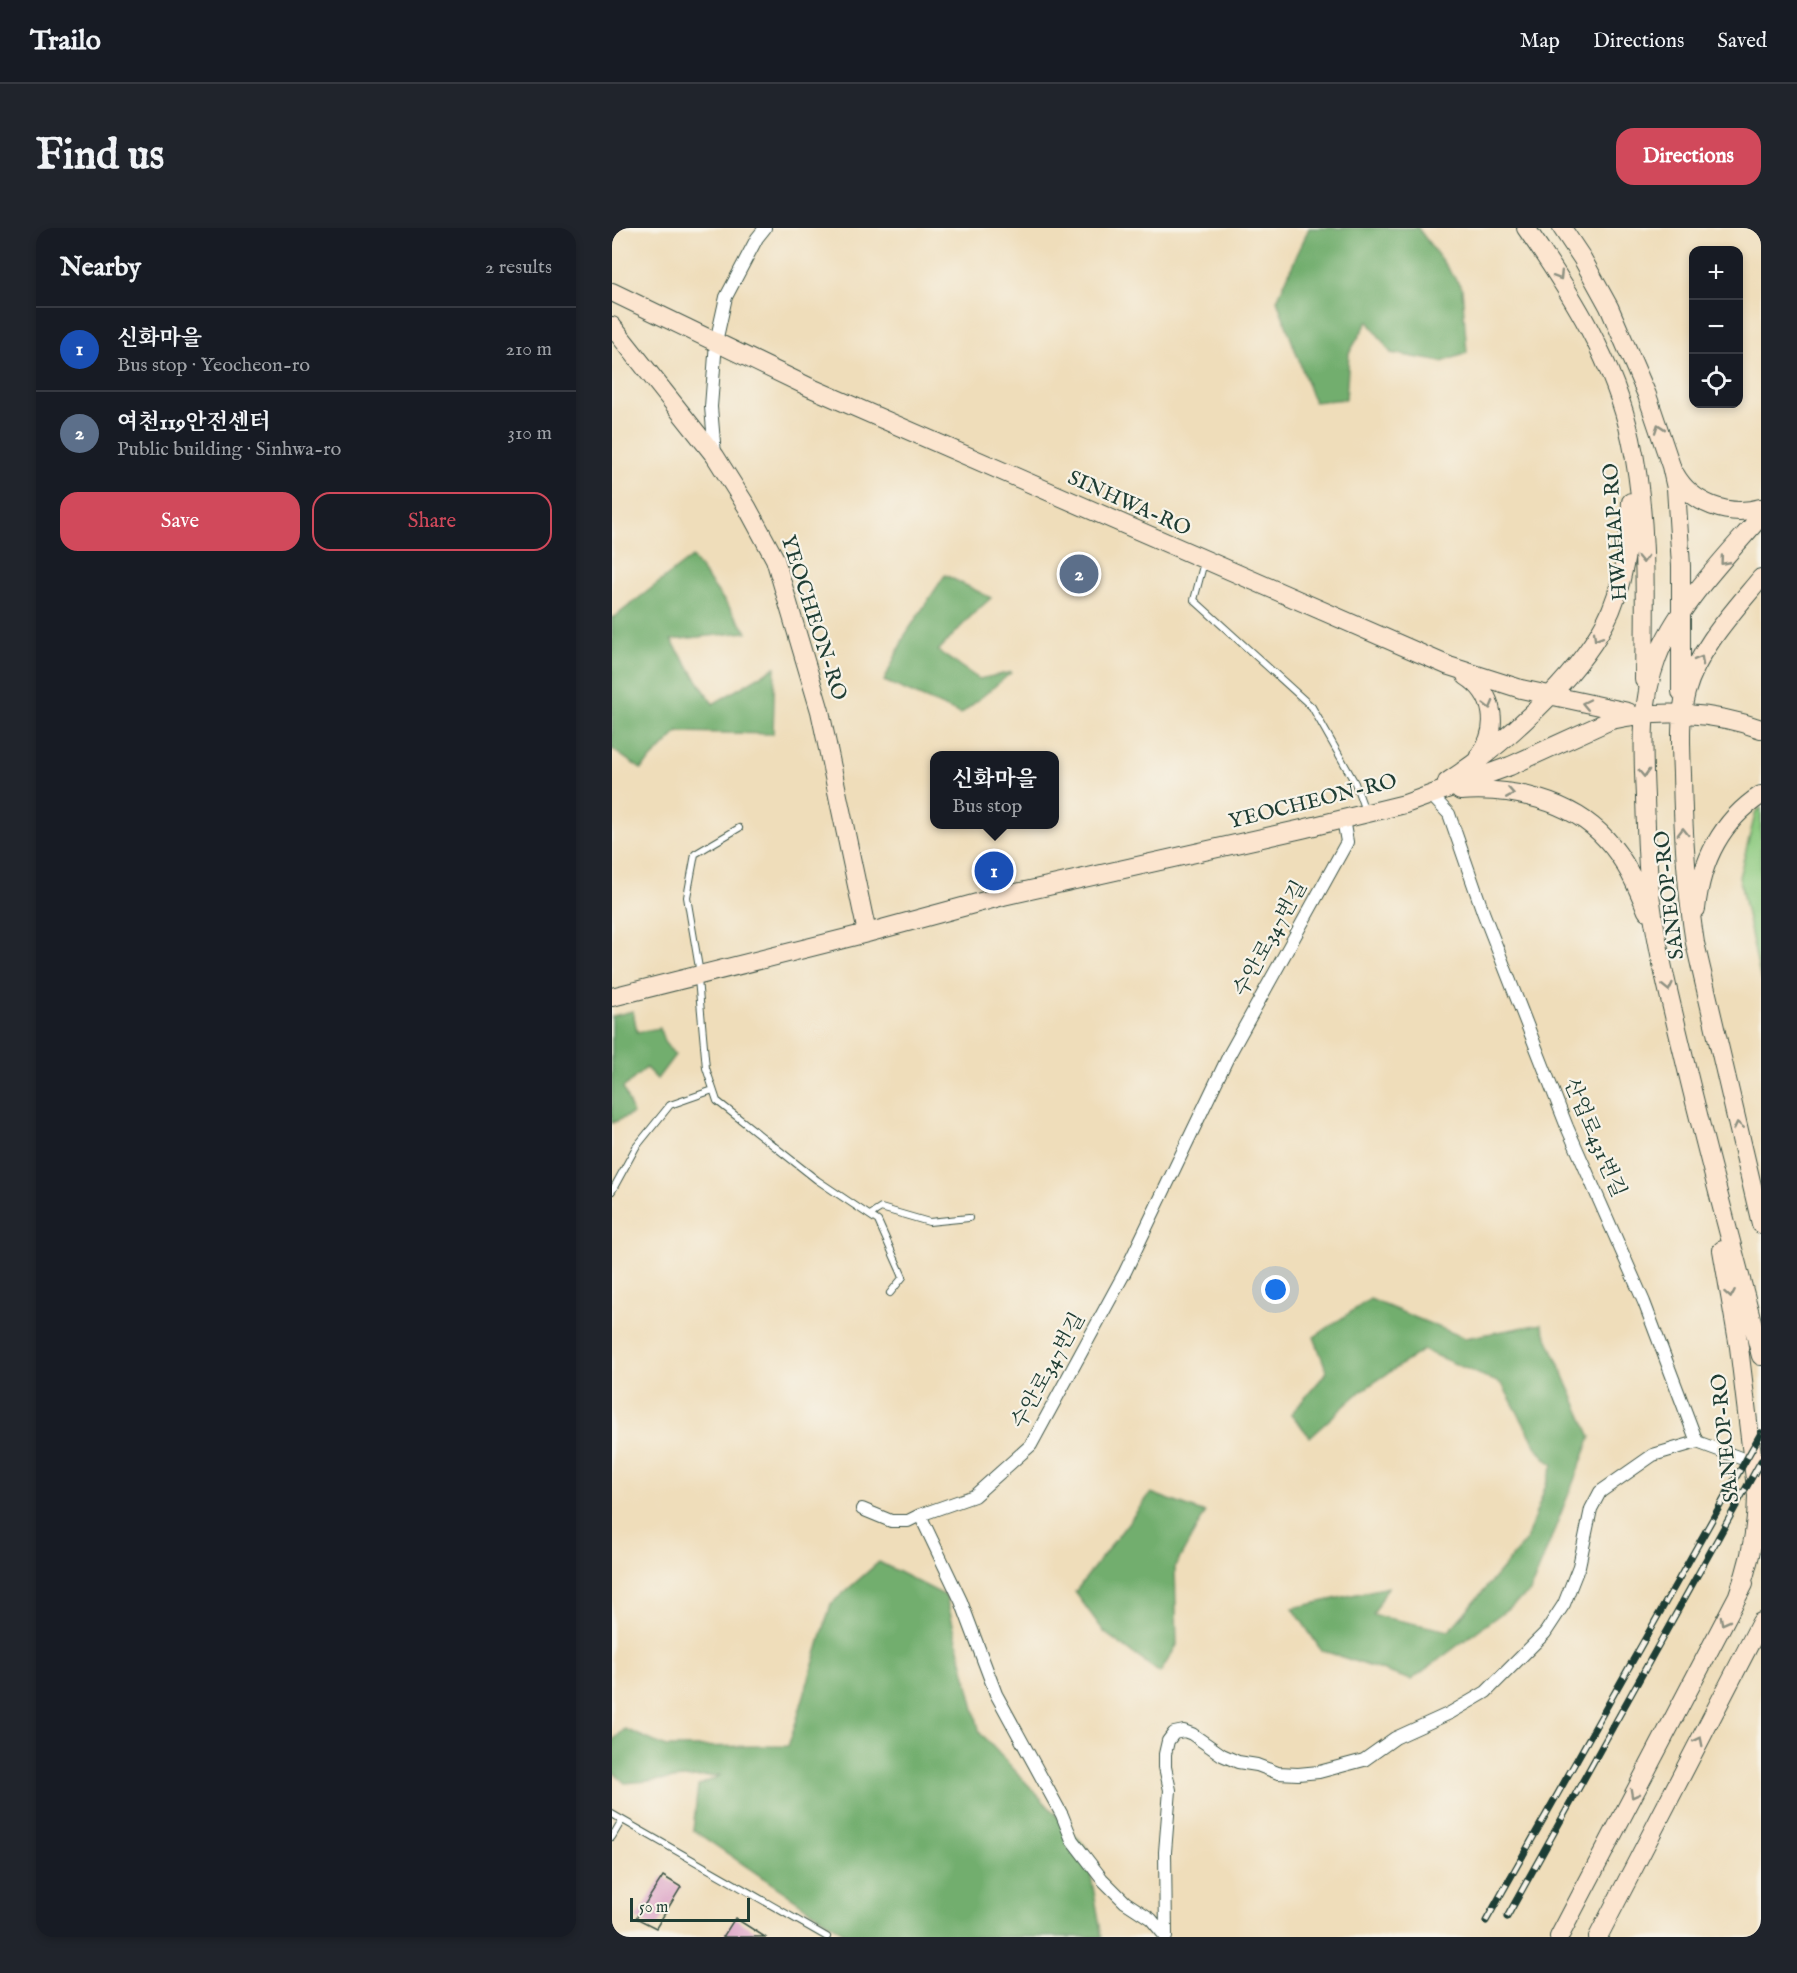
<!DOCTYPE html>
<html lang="en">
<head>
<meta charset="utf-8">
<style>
  body { margin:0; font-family:"IM FELL English","Noto Serif KR",serif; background:#20242c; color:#f1f3f6 }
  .controls { position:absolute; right:18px; top:18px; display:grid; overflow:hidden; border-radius:12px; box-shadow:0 3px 9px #0003 }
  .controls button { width:54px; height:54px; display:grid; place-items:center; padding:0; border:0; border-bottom:2px solid #363941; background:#171b24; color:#f1f3f6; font:30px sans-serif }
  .scale { position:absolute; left:18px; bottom:15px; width:120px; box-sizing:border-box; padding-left:6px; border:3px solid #1f3d34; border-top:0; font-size:16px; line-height:21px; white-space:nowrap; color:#1f3d34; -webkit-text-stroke:4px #f7f3e8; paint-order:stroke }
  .you { position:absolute; left:664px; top:1062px; width:21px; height:21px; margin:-15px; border:4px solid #fff; border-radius:50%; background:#1a73e8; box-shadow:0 0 0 9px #1a73e833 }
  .badge { display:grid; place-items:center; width:39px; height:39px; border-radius:50%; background:#d1495b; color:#fff; font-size:20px; font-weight:700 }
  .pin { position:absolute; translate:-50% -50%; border:3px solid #fff; box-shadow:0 2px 6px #0006 }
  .popup { position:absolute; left:318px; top:523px; width:129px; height:78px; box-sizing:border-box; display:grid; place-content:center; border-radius:12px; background:#171b24; filter:drop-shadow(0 2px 4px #0005); font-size:20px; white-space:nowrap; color:#9ea1a6 }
  .popup b { font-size:22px; color:#f1f3f6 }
  .popup::after { content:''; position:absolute; left:50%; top:100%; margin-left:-12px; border:12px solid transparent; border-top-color:#171b24 }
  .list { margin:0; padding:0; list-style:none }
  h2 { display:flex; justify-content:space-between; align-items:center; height:78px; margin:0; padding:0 24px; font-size:26px }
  h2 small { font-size:20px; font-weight:400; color:#9ea1a6 }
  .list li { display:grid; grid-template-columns:39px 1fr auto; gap:18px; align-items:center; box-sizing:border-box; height:84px; padding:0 24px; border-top:2px solid #363941 }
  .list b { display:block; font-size:22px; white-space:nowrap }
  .list p { margin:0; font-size:20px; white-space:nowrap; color:#9ea1a6 }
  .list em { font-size:20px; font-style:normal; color:#9ea1a6 }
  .actions { display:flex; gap:12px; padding:18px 24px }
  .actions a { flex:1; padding:14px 0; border:2px solid #d1495b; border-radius:18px; text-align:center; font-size:21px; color:#d1495b }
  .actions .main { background:#d1495b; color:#fff }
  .icon { flex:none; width:33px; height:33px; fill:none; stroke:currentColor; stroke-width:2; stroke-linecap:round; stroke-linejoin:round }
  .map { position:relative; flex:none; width:1149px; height:1709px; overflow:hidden; border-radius:18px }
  header { display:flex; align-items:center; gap:36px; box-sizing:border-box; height:84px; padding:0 30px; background:#171b24; border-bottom:2px solid #363941 }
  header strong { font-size:28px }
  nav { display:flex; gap:33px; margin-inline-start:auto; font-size:21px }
  .intro { display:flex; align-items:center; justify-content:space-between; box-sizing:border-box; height:144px; padding:0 36px }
  h1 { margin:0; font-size:42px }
  .button { padding:15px 27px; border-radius:18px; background:#d1495b; color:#fff; font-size:21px; font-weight:700 }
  main { display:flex; gap:36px; padding:0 36px }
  aside { flex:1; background:#171b24; border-radius:18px; box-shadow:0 3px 9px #0003 }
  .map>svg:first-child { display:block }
  .green { fill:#8dca80; stroke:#56845a; stroke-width:1.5 }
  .forest { fill:#72ae6e; stroke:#487651; stroke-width:1.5 }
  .building { fill:#da9dc4 }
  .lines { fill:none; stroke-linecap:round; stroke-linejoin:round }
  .lane-casing { stroke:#3e5548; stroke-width:8 }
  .street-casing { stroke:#3e5548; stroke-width:14 }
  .secondary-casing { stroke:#3e5548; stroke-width:20 }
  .lane { stroke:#fff; stroke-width:6 }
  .street { stroke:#fff; stroke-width:12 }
  .secondary { stroke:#fce5cf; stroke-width:18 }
  .rail-casing { stroke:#1f3d34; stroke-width:7 }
  .rail { stroke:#f7f3e8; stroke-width:4.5; stroke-dasharray:14; stroke-linecap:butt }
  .oneway { stroke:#8e9182 }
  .labels { text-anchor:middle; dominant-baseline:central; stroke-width:4.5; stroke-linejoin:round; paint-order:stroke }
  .street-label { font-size:21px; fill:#1f3d34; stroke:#f7f3e8 }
</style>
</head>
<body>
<header>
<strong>Trailo</strong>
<nav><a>Map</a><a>Directions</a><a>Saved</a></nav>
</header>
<div class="intro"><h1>Find us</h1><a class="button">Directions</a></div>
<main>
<aside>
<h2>Nearby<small>2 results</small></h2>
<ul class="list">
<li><span class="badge" style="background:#1a4fb4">1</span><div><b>신화마을</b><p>Bus stop · Yeocheon-ro</p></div><em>210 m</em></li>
<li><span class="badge" style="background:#5c6f8a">2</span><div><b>여천119안전센터</b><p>Public building · Sinhwa-ro</p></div><em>310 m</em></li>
</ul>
<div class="actions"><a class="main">Save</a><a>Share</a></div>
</aside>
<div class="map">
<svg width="1149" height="1709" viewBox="0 0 1149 1709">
  <rect width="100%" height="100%" fill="#f7f3e8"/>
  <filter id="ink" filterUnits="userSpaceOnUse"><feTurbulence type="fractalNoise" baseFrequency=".0167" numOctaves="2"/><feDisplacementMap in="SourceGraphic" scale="12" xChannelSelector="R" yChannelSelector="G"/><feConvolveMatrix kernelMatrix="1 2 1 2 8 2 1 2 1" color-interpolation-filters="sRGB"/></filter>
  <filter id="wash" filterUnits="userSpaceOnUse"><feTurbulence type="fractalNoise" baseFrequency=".008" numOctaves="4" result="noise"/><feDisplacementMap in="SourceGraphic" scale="24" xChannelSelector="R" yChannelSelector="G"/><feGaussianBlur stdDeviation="1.35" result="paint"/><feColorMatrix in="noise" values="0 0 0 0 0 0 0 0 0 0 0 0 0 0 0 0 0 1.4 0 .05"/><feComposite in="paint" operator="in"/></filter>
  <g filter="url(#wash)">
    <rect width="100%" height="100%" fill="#efddba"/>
    <!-- green -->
    <path class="green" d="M1149,580V753L1127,649L1144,583Z"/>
    <!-- forest -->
    <path class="forest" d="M697,0H806L850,60L855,125L830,134L779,125L756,93L737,125L734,171L702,174L665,72Z
      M80,329L135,404L59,412L101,476L163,439L161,506L66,504L29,541L0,521V389L1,390Z
      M333,347L379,370L361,386L326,423L367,451L400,444L349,486L272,453L293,407Z
      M21,783L25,804L48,800L52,814L63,827L45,851L34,840L11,860L21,886L0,895V788Z
      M758,1071L853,1110L929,1096L979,1209L918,1364L799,1452L709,1422L681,1380L776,1359L761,1387L837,1403L914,1313L941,1237L927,1223L890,1156L811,1122L749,1163L698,1209L679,1186L715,1144L702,1109Z
      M539,1265L593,1285L563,1339L565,1417L548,1445L493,1405L463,1364Z
      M267,1334L334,1368L368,1505L474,1619L490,1709H238L81,1602L86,1558L109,1547L13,1555L0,1543V1513L13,1501L54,1519L176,1518L185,1491L219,1376Z"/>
    <g id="blocks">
      <!-- building -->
      <path class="building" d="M51,1648L69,1659L44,1700L24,1690Z
        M123,1690L153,1709H111Z"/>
    </g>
  </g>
  <g filter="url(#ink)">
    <use href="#blocks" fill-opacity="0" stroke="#3e5548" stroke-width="1.5"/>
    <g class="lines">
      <defs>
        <path id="lane" d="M592,334L582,372L700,479L743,555L753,583
          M88,746L75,669L83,626L127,600
          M86,751L94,840L105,873L205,952L266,993L291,1049L278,1065
          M0,963L24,919L58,877L101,862
          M258,987L269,980L317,994L357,990
          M0,1586L215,1709
          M0,1609L10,1592"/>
        <path id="street" d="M103,226L99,179L104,114L114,69L145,10L153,0
          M819,567L837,586L871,684L955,899L1032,1074L1085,1214L1142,1235
          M250,1281L279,1293H296L308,1287L362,1268L419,1217L513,1044L617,827L735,614L731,591
          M308,1287L349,1373L384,1466L450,1587L460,1612L490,1651L513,1674L539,1691L554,1709
          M554,1707L553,1624L558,1562L553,1539V1526L556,1513L562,1505L572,1503L580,1506L610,1527L626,1534L645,1537L666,1545L686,1546L707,1544L752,1532L783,1510L838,1485L874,1464L933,1405L952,1376L967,1338L979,1281L988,1264L1041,1227L1085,1214"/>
        <path id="secondary" d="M914,0C959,65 1002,133 1019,211C1036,289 1033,372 1032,452
          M950,0L970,30L997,79L1035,167L1059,238L1064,260L1069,338V464
          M0,64L197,159L837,438L909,461L1016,484
          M0,98L103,228L135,279L163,331L208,483L255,705
          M1063,246C1080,276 1116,289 1149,280
          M1149,288C1114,329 1064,379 1045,430C1028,475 1031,523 1033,569C1034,604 1035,639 1039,674C1046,725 1059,775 1071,825C1095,927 1123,1027 1149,1128
          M1149,350C1121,384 1086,421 1074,464C1067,490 1069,519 1070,546C1071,604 1074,659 1083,715L1149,996
          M854,448C883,466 888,501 867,528
          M835,554C889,519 963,452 993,395C1012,359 1017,313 1019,274
          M848,563C898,559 959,572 994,611C1013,631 1025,658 1035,683
          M1084,681C1089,634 1109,593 1149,567
          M0,769L255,705L391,668L690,601L793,576L898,538L999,492C1048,481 1102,484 1149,501
          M1110,1022L1127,1119L1145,1268C1145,1303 1138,1334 1126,1367
          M947,1709L1132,1356
          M986,1709L1149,1394"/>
      </defs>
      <!-- lane casing -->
      <use href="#lane" class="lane-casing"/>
      <!-- street casing -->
      <use href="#street" class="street-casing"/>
      <!-- secondary casing -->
      <use href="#secondary" class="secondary-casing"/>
      <!-- lane -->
      <use href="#lane" class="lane"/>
      <!-- street -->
      <use href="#street" class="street"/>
      <!-- secondary -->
      <use href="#secondary" class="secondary"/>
      <defs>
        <path id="rail" d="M895,1689L1149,1233
          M874,1693L1149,1205"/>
      </defs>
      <!-- rail casing -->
      <use href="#rail" class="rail-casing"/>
      <!-- rail -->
      <use href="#rail" class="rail"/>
    </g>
    <!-- one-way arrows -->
    <defs><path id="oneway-chevron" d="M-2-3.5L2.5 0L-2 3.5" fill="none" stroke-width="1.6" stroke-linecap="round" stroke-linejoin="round" transform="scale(1.5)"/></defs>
    <g class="oneway">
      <use href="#oneway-chevron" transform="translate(947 48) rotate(58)"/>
      <use href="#oneway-chevron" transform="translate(1047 200) rotate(-109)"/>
      <use href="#oneway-chevron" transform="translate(1031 331) rotate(88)"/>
      <use href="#oneway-chevron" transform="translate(1112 333) rotate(130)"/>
      <use href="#oneway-chevron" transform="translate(985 409) rotate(121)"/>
      <use href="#oneway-chevron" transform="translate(1088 432) rotate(-60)"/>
      <use href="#oneway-chevron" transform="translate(974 476) rotate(-168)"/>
      <use href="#oneway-chevron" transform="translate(877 477) rotate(75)"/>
      <use href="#oneway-chevron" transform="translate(1032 545) rotate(88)"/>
      <use href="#oneway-chevron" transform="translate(898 565) rotate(10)"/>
      <use href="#oneway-chevron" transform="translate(1071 604) rotate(-91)"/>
      <use href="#oneway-chevron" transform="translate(1056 759) rotate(77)"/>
      <use href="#oneway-chevron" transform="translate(1126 898) rotate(-103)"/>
      <use href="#oneway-chevron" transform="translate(1118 1066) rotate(80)"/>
      <use href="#oneway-chevron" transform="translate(1112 1393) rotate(118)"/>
      <use href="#oneway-chevron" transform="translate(1087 1513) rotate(-63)"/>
      <use href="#oneway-chevron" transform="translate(1022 1566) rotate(118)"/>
    </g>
  </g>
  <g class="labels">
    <!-- street labels -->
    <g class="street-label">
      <text transform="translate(517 276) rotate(24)">SINHWA-RO</text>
      <text transform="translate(1004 304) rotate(-94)">HWAHAP-RO</text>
      <text transform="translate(201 390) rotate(72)">YEOCHEON-RO</text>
      <text transform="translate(701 574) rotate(-14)">YEOCHEON-RO</text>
      <text transform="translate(1058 667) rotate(-97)">SANEOP-RO</text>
      <text transform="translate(659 711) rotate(-61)">수안로347번길</text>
      <text transform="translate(982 910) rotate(67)">산업로431번길</text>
      <text transform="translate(437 1143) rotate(-61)">수안로347번길</text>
      <text transform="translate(1114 1210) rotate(-96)">SANEOP-RO</text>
    </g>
  </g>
</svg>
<div class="controls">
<button>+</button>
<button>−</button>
<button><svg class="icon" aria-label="locate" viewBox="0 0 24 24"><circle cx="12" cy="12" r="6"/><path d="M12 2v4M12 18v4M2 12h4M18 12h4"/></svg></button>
</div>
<div class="scale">50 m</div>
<div class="you"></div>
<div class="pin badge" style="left:382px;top:643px;background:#1a4fb4">1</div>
<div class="popup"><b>신화마을</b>Bus stop</div>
<div class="pin badge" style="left:467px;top:346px;background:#5c6f8a">2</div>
</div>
</main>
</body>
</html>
